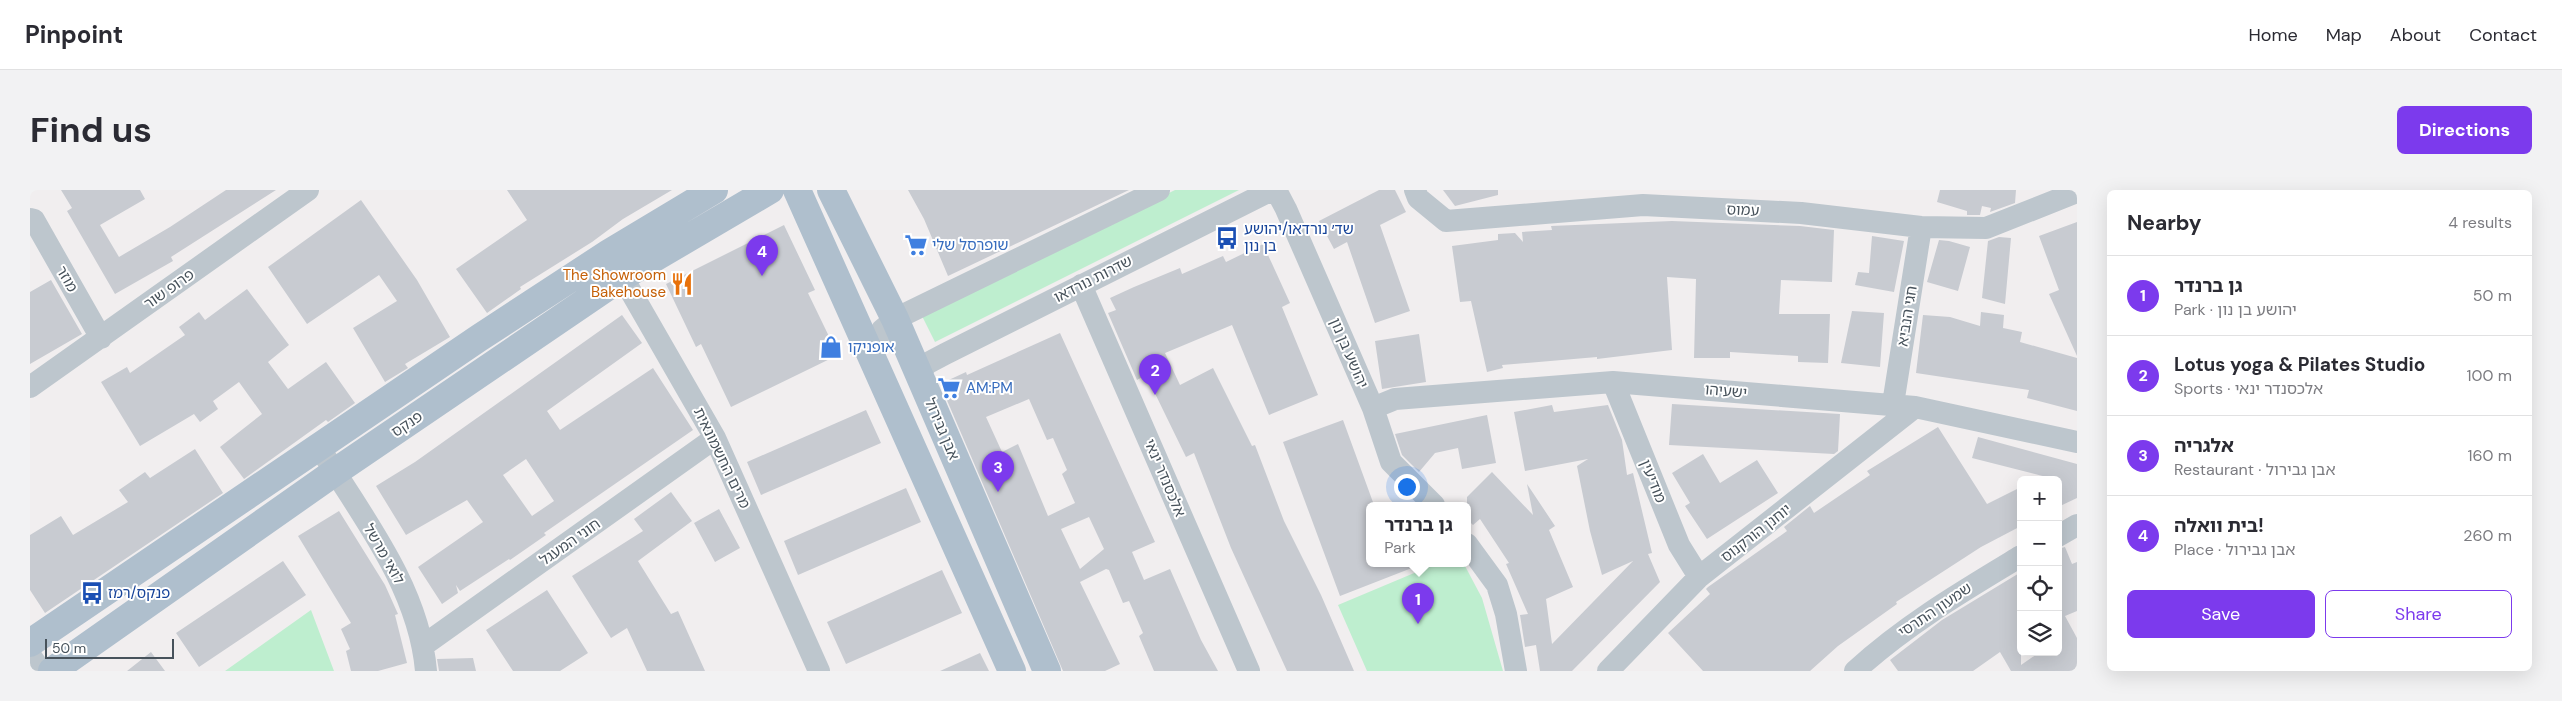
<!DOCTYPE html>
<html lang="en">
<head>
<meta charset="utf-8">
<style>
  body { margin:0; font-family:"DM Sans","Noto Sans Hebrew",sans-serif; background:#f2f2f3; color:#2b2b33 }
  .controls { position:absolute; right:15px; bottom:15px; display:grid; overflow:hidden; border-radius:8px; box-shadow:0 5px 20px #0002 }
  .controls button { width:45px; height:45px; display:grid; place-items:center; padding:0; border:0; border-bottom:1px solid #e1e1e2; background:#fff; color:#2b2b33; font:25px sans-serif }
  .scale { position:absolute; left:15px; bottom:12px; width:129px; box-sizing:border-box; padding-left:5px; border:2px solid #47525b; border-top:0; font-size:14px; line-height:18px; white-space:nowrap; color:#47525b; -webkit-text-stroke:4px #fff; paint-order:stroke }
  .you { position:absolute; left:1376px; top:296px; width:18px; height:18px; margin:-12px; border:4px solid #fff; border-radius:50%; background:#1a73e8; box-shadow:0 0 0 8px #1a73e833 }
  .badge { display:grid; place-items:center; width:32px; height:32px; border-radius:50%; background:#7c3aed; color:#fff; font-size:16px; font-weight:700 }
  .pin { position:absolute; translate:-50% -41px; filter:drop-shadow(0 1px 2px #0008) }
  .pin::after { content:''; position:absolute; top:26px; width:18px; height:15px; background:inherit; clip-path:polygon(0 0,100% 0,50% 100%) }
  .popup { position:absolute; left:1336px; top:312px; width:105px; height:65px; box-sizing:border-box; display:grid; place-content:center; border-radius:8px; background:#fff; filter:drop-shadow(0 1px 4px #0005); font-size:16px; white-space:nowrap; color:#7c7c81 }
  .popup b { font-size:19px; color:#2b2b33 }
  .popup::after { content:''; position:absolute; left:50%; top:100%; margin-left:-10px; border:10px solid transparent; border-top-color:#fff }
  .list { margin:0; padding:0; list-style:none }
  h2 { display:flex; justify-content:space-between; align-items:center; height:65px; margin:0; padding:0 20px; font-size:21px }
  h2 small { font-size:16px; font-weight:400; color:#7c7c81 }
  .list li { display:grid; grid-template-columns:32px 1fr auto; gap:15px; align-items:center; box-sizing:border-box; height:80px; padding:0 20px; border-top:1px solid #e1e1e2 }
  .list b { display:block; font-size:19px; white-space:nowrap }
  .list p { margin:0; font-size:16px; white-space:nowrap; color:#7c7c81 }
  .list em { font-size:16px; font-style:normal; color:#7c7c81 }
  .actions { display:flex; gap:10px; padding:15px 20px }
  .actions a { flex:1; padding:11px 0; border:1px solid #7c3aed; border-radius:8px; text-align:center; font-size:18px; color:#7c3aed }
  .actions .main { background:#7c3aed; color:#fff }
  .icon { flex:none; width:28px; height:28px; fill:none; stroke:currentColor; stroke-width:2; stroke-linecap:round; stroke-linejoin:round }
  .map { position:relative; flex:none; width:2047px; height:481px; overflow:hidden; border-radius:8px }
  header { display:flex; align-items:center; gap:30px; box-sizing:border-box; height:70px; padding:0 25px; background:#fff; border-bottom:1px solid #e1e1e2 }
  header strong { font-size:24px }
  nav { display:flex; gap:28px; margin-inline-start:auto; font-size:18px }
  .intro { display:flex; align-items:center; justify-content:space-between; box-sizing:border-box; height:120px; padding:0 30px }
  h1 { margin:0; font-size:35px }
  .button { padding:12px 22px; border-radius:8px; background:#7c3aed; color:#fff; font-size:18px; font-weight:700 }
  main { display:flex; gap:30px; padding:0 30px }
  aside { flex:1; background:#fff; border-radius:8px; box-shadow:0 5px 20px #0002 }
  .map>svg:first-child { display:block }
  .green { fill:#beeecf }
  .building { fill:#c8cbd1; fill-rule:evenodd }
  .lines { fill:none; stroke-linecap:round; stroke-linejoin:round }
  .minor { stroke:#bdc6cd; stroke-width:22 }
  .major { stroke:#afbfcd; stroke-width:28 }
  .labels { text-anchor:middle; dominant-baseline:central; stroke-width:4; stroke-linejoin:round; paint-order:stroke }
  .street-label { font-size:15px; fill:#47525b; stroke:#fff }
  .transit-label { font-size:15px; fill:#164399; stroke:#fff; text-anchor:start }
  .shop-label { font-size:15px; fill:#366cbe; stroke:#fff; text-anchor:start }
  .food-label { font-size:15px; fill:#c56008; stroke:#fff; text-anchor:end }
</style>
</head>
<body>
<header>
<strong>Pinpoint</strong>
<nav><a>Home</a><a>Map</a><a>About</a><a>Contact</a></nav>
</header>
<div class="intro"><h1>Find us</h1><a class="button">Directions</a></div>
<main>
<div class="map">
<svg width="2047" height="481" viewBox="0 0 2047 481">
  <rect width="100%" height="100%" fill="#f1eeef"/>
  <!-- green -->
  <path class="green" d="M1145,0H1209L905,152L892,126Z
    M1408,373H1433L1435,376L1452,408L1473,481H1337L1308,415Z
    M281,420L304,481H195Z"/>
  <!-- building -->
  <path class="building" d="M31,0H110L115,9L70,35L89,67L140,37L196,0H246L141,67L143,71L85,104L37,21L42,18Z
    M477,0H642L593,29L562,52L490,97L491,99L457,123L426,79L497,30Z
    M878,0H1099L918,86L894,29Z
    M1349,0H1365L1376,22L1350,35L1380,121L1345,133L1317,52L1304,59L1289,31Z
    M1413,0H1468V5L1425,16Z
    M1910,0H1986L1985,13L1960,22L1961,18L1952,16L1950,25H1937V21L1907,12Z
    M331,10L387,90L420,147L375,174L378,178L355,192L323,138L367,111L349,85L277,134L238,77Z
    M1642,31L1770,36L1804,40L1802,92L1751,90L1749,124H1800L1798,173L1768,172V166L1700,162V168H1664L1666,89L1637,87L1642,160L1567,169V167L1472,175L1473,178L1457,182L1441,111L1430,112L1422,56L1468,50V44L1485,43L1493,52L1492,42L1522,40L1521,36Z
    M2047,32V166L2019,104L2029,100L2009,46Z
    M754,35L785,100L778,103L808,165L701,217L671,154L666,157L636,94Z
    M1842,46L1874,51L1864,102L1825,95L1828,82L1839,83Z
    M1969,47L1981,48L1975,114L1952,108L1958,51Z
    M1909,50L1919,51L1940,57L1928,101L1897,92Z
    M1233,54L1260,113L1252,117L1288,205L1239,225L1202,135L1135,163L1150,195L1183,178L1222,256L1225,255L1254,331L1291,405L1324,481H1257L1201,358L1164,263L1156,267L1116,185L1107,190L1078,123L1086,120L1080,108L1104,97L1150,78L1152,84L1193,66L1196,72Z
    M21,90L52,144L0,174V102Z
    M217,99L259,155L238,172L258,199L296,172L325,213L298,232L296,230L214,289L190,257L232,224L209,192L183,211L188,219L170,232L164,224L110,256L71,192L97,177L100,183L155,145L149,137L169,122L175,130Z
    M1822,121L1854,123L1850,177L1811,173Z
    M1951,122L1974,125L1973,138L1992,142L1990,152L2047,168V221L1997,208L1999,200L1886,183L1893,125L1920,127L1950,136Z
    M592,125L612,153L517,221L530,240L623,178L663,240L514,343L516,345L480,370L479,369L430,401L426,395L428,403L412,414L388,377L453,332L437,310L376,345L346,296L385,272ZM496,269L524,311L502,326L473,285Z
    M1030,143L1125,352L1102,362L1114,390L1140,379L1171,450L1188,481H1124L1109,446L1113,443L1099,411L1093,413L1079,380L1076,379L1050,392L1090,474L1075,481H1033L910,194L936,182L937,185ZM999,209L1017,250L1023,248L1037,280L1032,284L1045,313L1018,326L988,254L972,262L956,227ZM1059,327L1074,359L1050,379L1031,339Z
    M1389,144L1396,192L1352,199L1345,151Z
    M1642,214L1810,224L1808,261L1804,264L1639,255Z
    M1522,215L1524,222L1578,215L1592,250L1597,285L1603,283L1622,363L1618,364L1630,392L1542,481H1510L1506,455L1495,457L1490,425L1498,424L1476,374L1479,373L1450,329L1443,335L1437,329V307L1462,282L1503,325L1497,294L1525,336L1519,340L1543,397L1516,409L1522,454L1603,371L1572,385L1560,341L1547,276L1558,269L1495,281L1484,222Z
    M836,220L851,253L731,305L717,272Z
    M1457,225L1466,273L1432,279L1428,258L1405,263L1389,282L1372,265L1365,244Z
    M1313,230L1344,315H1339V373L1392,374L1310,406L1253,252Z
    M1908,237L1957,314L1991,297V336L1951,357L1866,412L1867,414L1808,456L1780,481H1673L1638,443L1680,404L1676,399L1678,397L1757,341L1754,337L1780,316L1784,323L1840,285L1837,281Z
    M1948,247L2047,274V308L2028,317V290L1942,268Z
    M165,259L193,303L15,423L0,400V345L31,326L43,345L98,312L89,300L115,282L120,288Z
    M1673,264L1690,293L1727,270L1748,303L1677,349L1655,316L1660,313L1642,283Z
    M876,298L891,332L768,385L754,351Z
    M641,302L662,331L608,371L641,424L648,421L675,481H617L597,438L581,448L542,386L613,341L604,329Z
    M689,319L710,358L685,372L664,333Z
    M309,321L355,395L368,424L365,425L377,473L348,481H321L316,461L320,459L311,439L321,433L268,346Z
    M2035,357L2042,374L2047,372V421L2035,426L2047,448V481H1981L1970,462L1943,481H1868L1860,470L1912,430L1991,382V475L2010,462H2028V359Z
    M253,371L276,405L169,477L146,443Z
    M912,380L932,423L816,474L797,432Z
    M517,400L558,463L530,481H483L456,440Z
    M121,462L135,481H97Z
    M950,463L959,481H910Z
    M443,468L446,481H409L407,469Z"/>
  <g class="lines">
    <!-- minor -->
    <path class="minor" d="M1246,0L1256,19L1343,218L1361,272L1404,315
      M1385,0L1388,8L1416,31L1613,15L1771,23L1891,37L1956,38L2047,2
      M0,29L4,30L71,148
      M585,74L685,248L789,481
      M1051,95L1219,481
      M840,161L852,140L865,129L1129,0
      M888,183L898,173L915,164L1242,0
      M1583,192L1649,355L1669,387
      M0,197L278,0
      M1863,214L1891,37
      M1343,218L1365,209L1583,192L1885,217L2047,252
      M289,257C332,326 389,398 396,481
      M2028,346L2047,335
      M1437,354L1467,395L1476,424L1486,481
      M394,455L685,248
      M0,465L11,481
      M1578,481L1669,387L1885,217
      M1825,481C1875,435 1933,401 1991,366"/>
    <!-- major -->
    <path class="major" d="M767,0L982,481
      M801,0L865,129L1017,481
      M0,453L449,148L579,63L684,0
      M22,481L305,282L592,87L740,0"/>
  </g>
  <!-- icons -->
  <defs>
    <symbol id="bus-bare" viewBox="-9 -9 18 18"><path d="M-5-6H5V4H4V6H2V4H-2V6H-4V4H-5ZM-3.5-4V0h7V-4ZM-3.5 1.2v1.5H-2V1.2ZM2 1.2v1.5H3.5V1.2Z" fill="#1a4fb4" stroke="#fff" stroke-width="2.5" paint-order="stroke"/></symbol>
    <symbol id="supermarket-bare" viewBox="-9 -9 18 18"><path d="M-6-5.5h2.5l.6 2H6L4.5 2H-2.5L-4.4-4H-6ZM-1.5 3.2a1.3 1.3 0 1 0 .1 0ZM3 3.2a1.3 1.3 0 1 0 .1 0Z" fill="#3f7fe0" stroke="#fff" stroke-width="2.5" paint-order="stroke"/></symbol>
    <symbol id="restaurant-bare" viewBox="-9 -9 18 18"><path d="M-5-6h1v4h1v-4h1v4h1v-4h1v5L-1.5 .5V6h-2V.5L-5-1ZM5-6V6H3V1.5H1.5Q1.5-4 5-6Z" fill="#e8710a" stroke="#fff" stroke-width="2.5" paint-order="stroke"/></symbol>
    <symbol id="shop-bare" viewBox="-9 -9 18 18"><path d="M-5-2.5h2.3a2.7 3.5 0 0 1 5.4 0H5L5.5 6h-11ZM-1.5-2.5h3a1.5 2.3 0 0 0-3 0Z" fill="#3f7fe0" stroke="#fff" stroke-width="2.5" paint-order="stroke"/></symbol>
  </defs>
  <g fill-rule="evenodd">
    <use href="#bus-bare" x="1181" y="32" width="32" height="32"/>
    <use href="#supermarket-bare" x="870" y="39" width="32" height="32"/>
    <use href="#restaurant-bare" x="636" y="78" width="32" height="32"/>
    <use href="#shop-bare" x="785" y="141" width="32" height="32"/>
    <use href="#supermarket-bare" x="903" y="182" width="32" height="32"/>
    <use href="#bus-bare" x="46" y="387" width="32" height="32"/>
  </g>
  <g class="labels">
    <!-- street labels -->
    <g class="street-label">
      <text transform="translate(1713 20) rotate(3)">עמוס</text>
      <text transform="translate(37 89) rotate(60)">מוזר</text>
      <text transform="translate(1063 89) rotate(-27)">שדרות נורדאו</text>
      <text transform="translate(139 99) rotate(-35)">פרופ שור</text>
      <text transform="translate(1877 126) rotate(-81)">חגי הנביא</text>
      <text transform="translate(1319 163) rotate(67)">יהושע בן נון</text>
      <text transform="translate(1696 201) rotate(5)">ישעיהו</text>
      <text transform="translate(377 234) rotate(-34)">פנקס</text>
      <text transform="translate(912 239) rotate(67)">אבן גבירול</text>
      <text transform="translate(692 268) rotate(64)">מרים החשמונאית</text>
      <text transform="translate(1135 288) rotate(67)">אלכסנדר ינאי</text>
      <text transform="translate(1623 291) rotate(68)">מודיעין</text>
      <text transform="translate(1726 343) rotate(-38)">יוחנן הורקנוס</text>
      <text transform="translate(540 352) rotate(-35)">חוני המעגל</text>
      <text transform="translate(354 364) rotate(60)">לואי מרשל</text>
      <text transform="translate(1905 420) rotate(-34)">שמעון התרסי</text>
    </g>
    <!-- transit labels -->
    <g class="transit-label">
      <text x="1214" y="39">שד׳ נורדאו/יהושע<tspan x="1214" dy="17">בן נון</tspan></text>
      <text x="78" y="403">פנקס/רמז</text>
    </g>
    <!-- shop labels -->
    <g class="shop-label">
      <text x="902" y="55">שופרסל שלי</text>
      <text x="818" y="157">אופניקו</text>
      <text x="936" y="198">AM:PM</text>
    </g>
    <!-- food labels -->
    <g class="food-label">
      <text x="636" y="85">The Showroom<tspan x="636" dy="17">Bakehouse</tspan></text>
    </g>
  </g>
</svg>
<div class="controls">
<button>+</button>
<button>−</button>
<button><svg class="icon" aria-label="locate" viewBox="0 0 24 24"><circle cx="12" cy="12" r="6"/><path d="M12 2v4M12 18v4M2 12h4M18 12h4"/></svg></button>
<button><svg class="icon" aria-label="layers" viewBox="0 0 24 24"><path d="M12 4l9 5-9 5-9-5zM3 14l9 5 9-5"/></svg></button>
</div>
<div class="scale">50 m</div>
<div class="you"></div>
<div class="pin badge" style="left:1388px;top:434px">1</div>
<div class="popup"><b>גן ברנדר</b>Park</div>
<div class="pin badge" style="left:1125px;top:205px">2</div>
<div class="pin badge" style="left:968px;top:302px">3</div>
<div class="pin badge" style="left:732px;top:86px">4</div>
</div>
<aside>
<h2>Nearby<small>4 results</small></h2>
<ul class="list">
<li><span class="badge">1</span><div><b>גן ברנדר</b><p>Park · יהושע בן נון</p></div><em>50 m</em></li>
<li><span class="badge">2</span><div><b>Lotus yoga &amp; Pilates Studio</b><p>Sports · אלכסנדר ינאי</p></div><em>100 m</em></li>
<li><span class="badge">3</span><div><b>אלגריה</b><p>Restaurant · אבן גבירול</p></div><em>160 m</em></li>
<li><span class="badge">4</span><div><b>בית וואלה!</b><p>Place · אבן גבירול</p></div><em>260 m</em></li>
</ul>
<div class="actions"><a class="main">Save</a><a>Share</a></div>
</aside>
</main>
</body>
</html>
